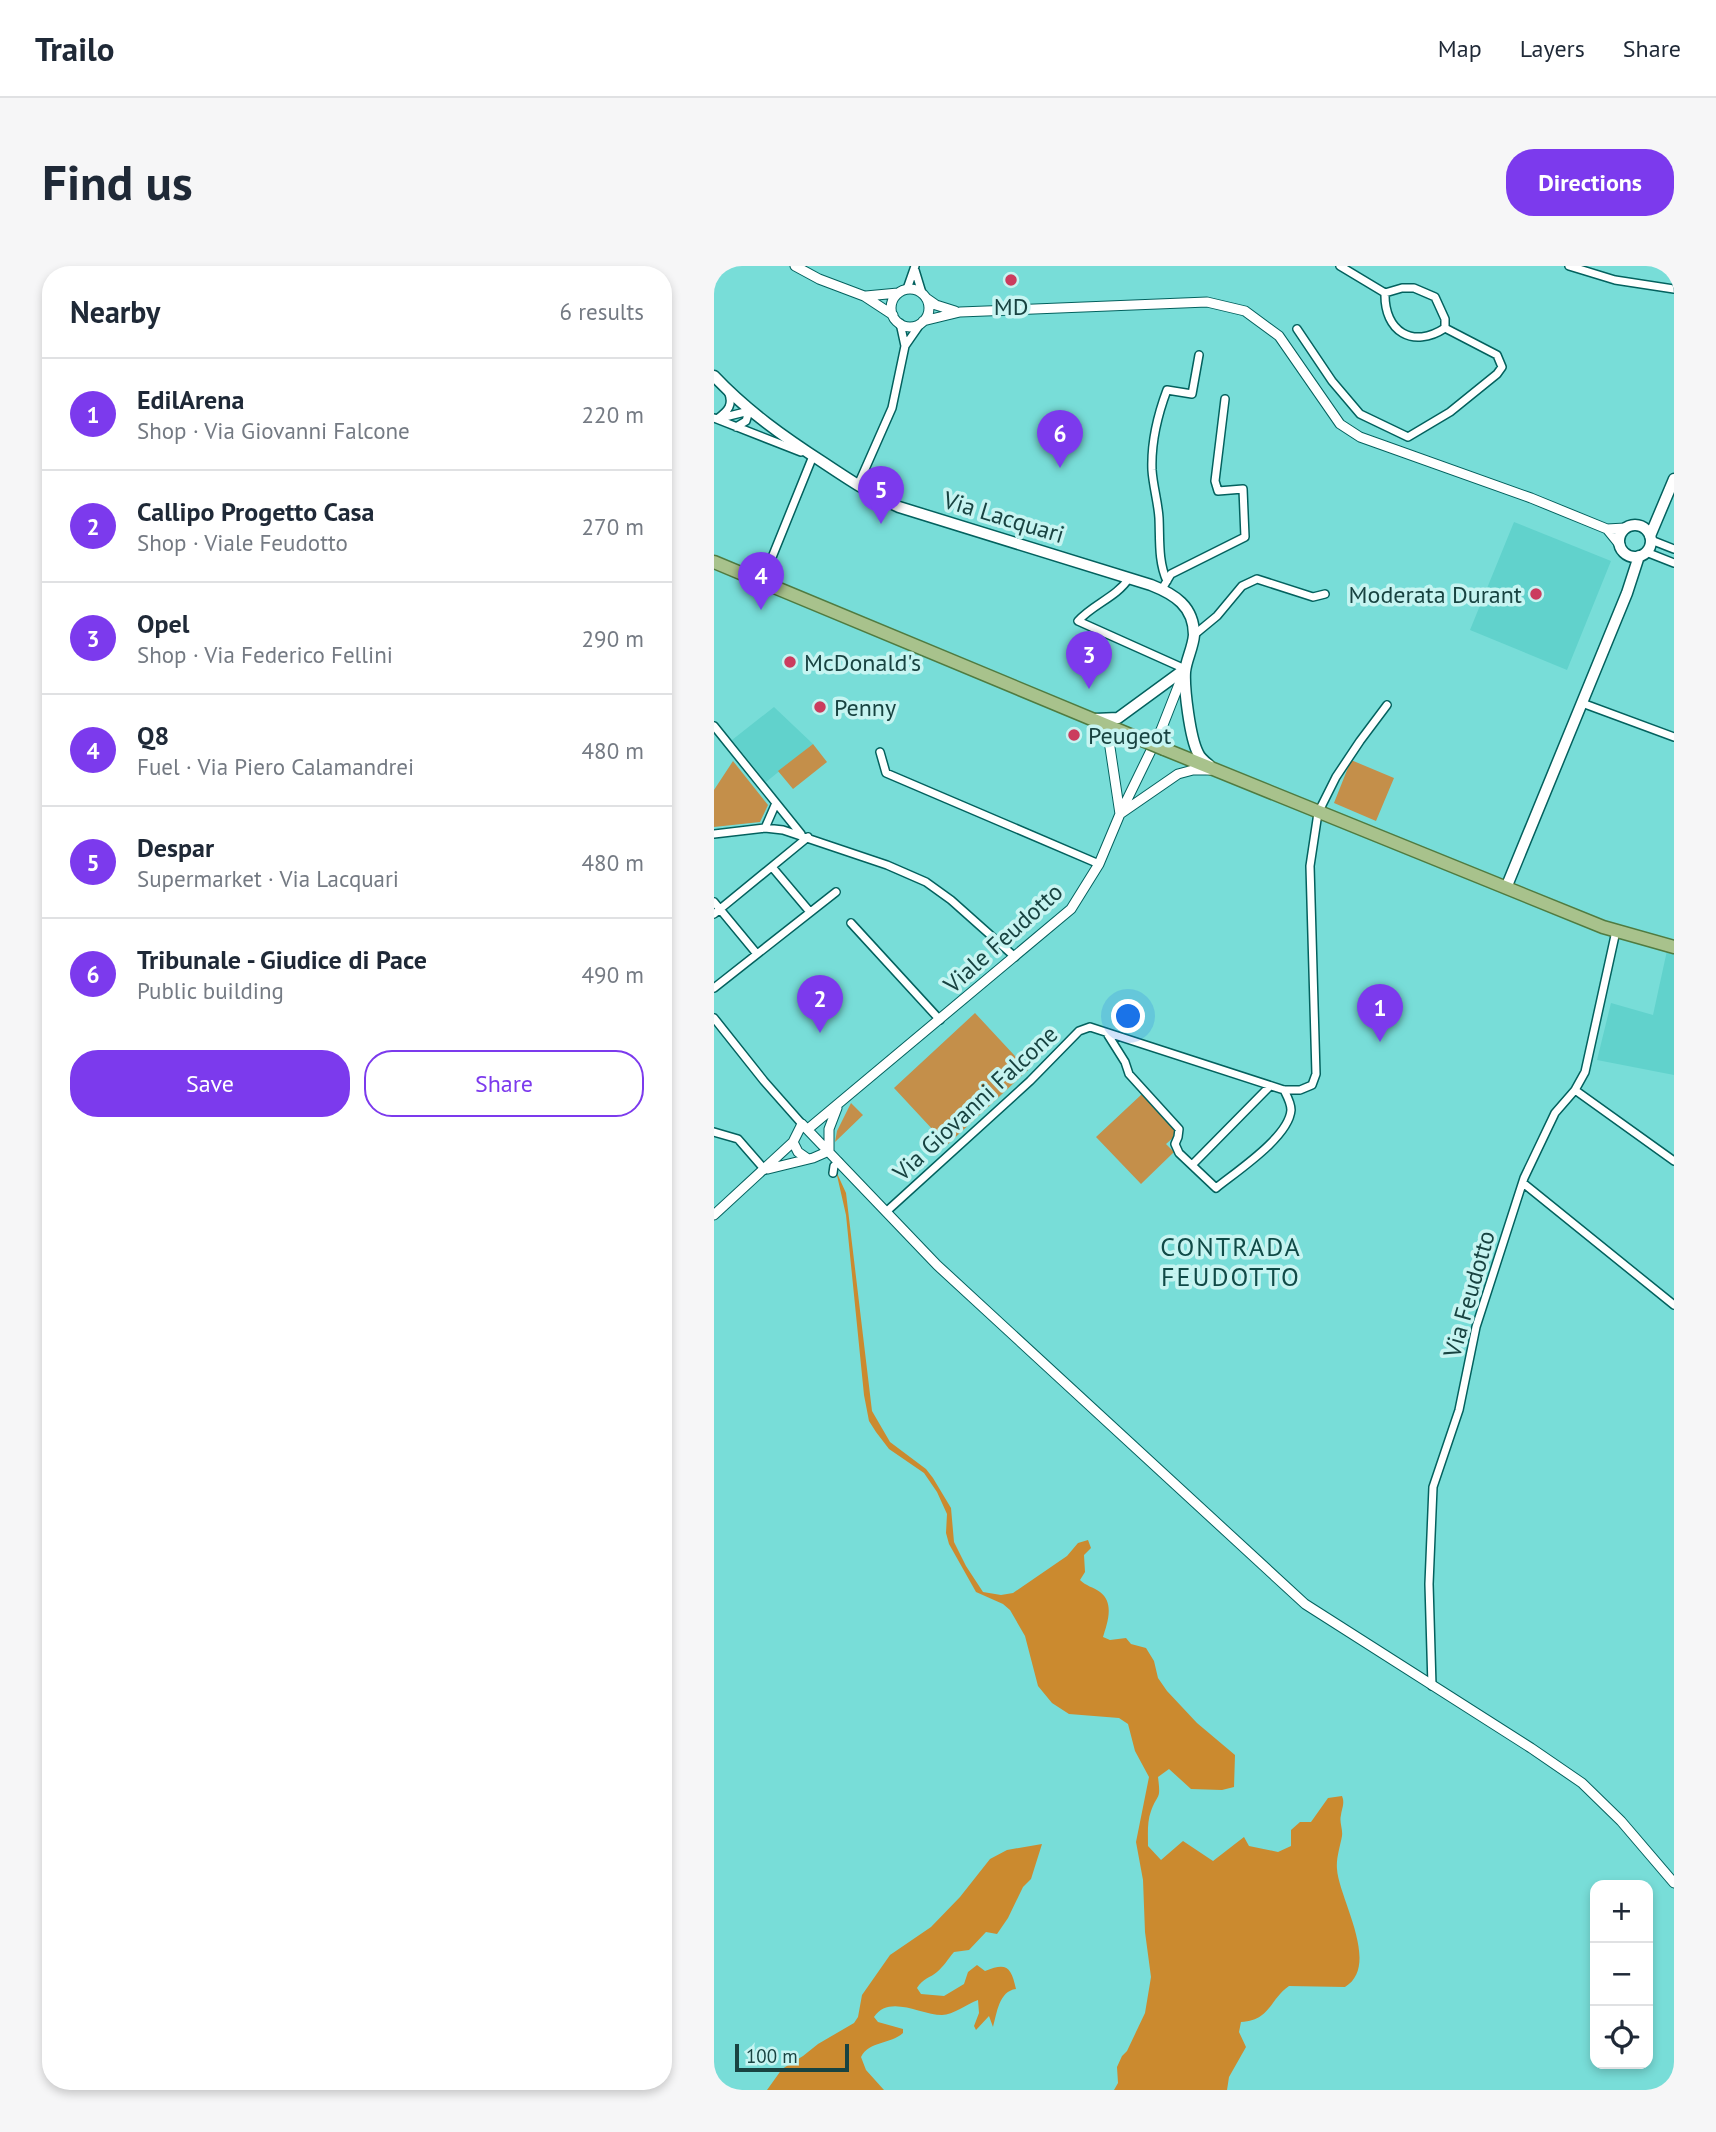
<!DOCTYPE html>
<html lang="en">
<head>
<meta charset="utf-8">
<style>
  body { margin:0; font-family:"PT Sans",sans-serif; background:#f6f6f7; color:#1f2937 }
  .controls { position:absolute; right:21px; bottom:21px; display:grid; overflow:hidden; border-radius:14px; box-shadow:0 4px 10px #0003 }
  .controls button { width:63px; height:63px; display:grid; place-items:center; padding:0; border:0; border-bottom:2px solid #e0e1e3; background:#fff; color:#1f2937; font:35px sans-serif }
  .scale { position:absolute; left:21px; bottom:18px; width:114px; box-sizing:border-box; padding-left:7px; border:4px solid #184341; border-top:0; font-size:19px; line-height:24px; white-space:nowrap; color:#184341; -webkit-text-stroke:5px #c6f4f1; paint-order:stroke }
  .you { position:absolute; left:415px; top:751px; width:24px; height:24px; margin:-18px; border:5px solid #fff; border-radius:50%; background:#1a73e8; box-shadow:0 0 0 10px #1a73e833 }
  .badge { display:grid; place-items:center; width:46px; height:46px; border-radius:50%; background:#7c3aed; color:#fff; font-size:23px; font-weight:700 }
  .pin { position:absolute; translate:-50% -58px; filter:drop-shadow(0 2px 4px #0008) }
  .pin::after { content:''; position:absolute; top:37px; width:24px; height:21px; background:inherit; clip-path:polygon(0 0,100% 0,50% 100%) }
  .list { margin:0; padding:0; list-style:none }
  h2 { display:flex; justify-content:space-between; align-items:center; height:91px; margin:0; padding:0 28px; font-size:30px }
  h2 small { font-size:23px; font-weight:400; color:#747a83 }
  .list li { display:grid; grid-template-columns:46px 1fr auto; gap:21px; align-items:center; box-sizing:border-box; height:112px; padding:0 28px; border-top:2px solid #e0e1e3 }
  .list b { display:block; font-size:26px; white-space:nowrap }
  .list p { margin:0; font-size:23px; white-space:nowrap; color:#747a83 }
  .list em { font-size:23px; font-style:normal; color:#747a83 }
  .actions { display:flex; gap:14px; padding:21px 28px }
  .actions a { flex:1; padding:16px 0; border:2px solid #7c3aed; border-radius:28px; text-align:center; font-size:24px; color:#7c3aed }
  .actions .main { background:#7c3aed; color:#fff }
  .icon { flex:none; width:38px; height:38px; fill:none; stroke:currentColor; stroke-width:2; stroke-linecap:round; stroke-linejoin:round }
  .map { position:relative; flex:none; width:960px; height:1824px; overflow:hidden; border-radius:28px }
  header { display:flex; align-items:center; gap:42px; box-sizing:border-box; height:98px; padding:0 35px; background:#fff; border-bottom:2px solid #e0e1e3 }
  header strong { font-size:33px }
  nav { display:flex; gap:38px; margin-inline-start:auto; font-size:24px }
  .intro { display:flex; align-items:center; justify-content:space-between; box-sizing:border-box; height:168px; padding:0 42px }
  h1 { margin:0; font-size:49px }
  .button { padding:18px 32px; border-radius:28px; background:#7c3aed; color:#fff; font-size:24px; font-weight:700 }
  main { display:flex; gap:42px; padding:0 42px }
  aside { flex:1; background:#fff; border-radius:28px; box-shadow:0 4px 10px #0003 }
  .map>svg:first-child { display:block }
  .built { fill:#61d2cc }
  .green { fill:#c48f4a }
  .forest { fill:#cb8a2f }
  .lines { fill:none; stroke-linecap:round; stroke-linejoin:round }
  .minor-casing { stroke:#03615e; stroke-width:10 }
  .tertiary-casing { stroke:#03615e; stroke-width:11 }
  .secondary-casing { stroke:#03615e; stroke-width:13 }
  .primary-casing { stroke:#507b40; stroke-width:15 }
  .minor { stroke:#fff; stroke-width:7 }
  .tertiary { stroke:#fff; stroke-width:9 }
  .secondary { stroke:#fff; stroke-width:10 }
  .primary { stroke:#a8c28c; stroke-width:12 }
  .primary-bridge-casing { stroke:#507b40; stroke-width:15; stroke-linecap:butt }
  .primary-bridge { stroke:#a8c28c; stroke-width:12 }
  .poi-dot { fill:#cb3c5e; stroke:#c6f4f1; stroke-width:2.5 }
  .labels { text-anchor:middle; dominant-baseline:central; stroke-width:7; stroke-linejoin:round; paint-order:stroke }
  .poi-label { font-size:24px; fill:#184341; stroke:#c6f4f1; text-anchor:start }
  .street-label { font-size:24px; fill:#184341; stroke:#c6f4f1 }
  .neighbourhood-label { font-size:26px; letter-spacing:2px; fill:#104a47; stroke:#c6f4f1 }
</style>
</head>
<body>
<header>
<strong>Trailo</strong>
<nav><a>Map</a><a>Layers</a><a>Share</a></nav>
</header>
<div class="intro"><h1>Find us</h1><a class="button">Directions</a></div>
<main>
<aside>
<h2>Nearby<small>6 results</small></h2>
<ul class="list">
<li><span class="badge">1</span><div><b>EdilArena</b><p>Shop · Via Giovanni Falcone</p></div><em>220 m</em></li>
<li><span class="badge">2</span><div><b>Callipo Progetto Casa</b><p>Shop · Viale Feudotto</p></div><em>270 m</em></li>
<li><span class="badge">3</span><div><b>Opel</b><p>Shop · Via Federico Fellini</p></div><em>290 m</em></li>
<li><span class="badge">4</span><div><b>Q8</b><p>Fuel · Via Piero Calamandrei</p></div><em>480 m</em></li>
<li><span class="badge">5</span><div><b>Despar</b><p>Supermarket · Via Lacquari</p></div><em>480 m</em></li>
<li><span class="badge">6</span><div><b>Tribunale - Giudice di Pace</b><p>Public building</p></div><em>490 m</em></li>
</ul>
<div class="actions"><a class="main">Save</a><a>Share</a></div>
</aside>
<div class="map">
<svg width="960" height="1824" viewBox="0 0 960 1824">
  <rect width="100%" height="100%" fill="#78ddd8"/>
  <!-- built -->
  <path class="built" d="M800,256L897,295L853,404L756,364Z
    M60,441L99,478L52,516L18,474Z
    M954,680L960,681V809L883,794L897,737L939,749Z"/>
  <!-- green -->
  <path class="green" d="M99,478L113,496L79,523L64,505Z
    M637,494L680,512L662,555L620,537Z
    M19,495L54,539L46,556L0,561V524Z
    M261,747L314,804L233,879L180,822Z
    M428,828L462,865L460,871L452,878L460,886L427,918L382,871Z
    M137,837L149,849L121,876L123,865Z"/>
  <!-- forest -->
  <path class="forest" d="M122,905L132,927L158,1145L176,1176L212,1203L219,1212L237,1242L240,1276L252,1300L269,1326L287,1329L299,1327L353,1290L364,1277L374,1274L377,1282L370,1289L371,1306L366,1314C372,1320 379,1321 386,1326C401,1337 393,1358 389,1371L396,1374L412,1372L417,1378L432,1382L440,1395L444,1412L453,1425L483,1457L521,1489L520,1521L508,1524L477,1523L455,1503L444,1511C447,1535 444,1526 437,1545C433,1556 434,1568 434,1580L447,1594L469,1575L499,1595L530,1571L535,1580L564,1586L577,1580V1564L586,1556H597L614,1532L628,1530L629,1533C630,1539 628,1542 627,1549C625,1556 629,1563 628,1570C626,1581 622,1592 623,1603C625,1633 667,1699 631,1721L575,1720C555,1734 557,1754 527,1756L525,1766L532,1781L515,1811L513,1824H400L404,1817L403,1801L408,1790L413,1785L431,1747L437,1711L431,1666L429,1614L422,1576L435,1511L421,1485L414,1458L405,1452L355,1448L338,1437L324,1420L311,1370L296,1344L289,1338L262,1326L235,1278L232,1267L233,1248L223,1226L210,1207L175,1183L162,1166L155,1155L150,1129L132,949Z
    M328,1578L317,1613L309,1621L294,1652L283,1668L272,1666L255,1684L240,1686C234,1693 230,1700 223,1706C216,1712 209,1712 203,1722L207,1728L230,1730L250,1718L254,1706L263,1699L271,1705C293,1696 297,1701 302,1723C285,1725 283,1747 279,1761L275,1750L262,1764L260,1760L265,1747L264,1734C253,1738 239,1749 228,1749C207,1749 175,1728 160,1751L164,1756L189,1763V1767C177,1778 155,1775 147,1791L152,1804L170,1824H53L68,1803L89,1790L104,1778L140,1757L144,1751L148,1729L176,1689L217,1661L246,1631L276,1593L293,1584Z"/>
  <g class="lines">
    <defs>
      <path id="minor" d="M626,0L671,27
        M855,0L901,14L960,23
        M201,4L208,27
        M688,22H700L721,31L731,53V62C699,83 670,66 671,27Z
        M193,23L201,0
        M583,63L618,115L646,148L694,171L736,146L783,108L788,101L783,89L731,62
        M191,80L207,57
        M0,152L87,186
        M3,153L35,145L32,155L22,161
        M3,153C14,145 20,139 14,125
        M144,219L178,142L191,80L186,57
        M937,274L960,283
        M932,286L960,297
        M415,312C403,331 379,338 364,355L471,403
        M453,315C444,296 446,273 445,252C444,236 439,220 438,204C437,178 444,148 453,124L478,128L485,89
        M48,316L99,190
        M448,323L457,308L531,271L529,223L504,225L501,215L511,133
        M480,369L503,350L528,320L543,313L599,331L611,328
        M868,437L960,471
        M0,460L87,568
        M166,486L172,507L385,598
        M51,562L62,537
        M0,568L51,562L69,564L173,599L212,616L237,634L301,691
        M58,601L96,646
        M0,636L43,688
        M0,648L94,571
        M137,657L226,754
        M0,722L122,626
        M0,752L50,815L88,858
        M394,769L411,796L415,808L465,863L464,871L461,878L465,887L502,922C523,905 575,871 577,844C577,837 573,830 570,824
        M861,824L960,895
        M0,866L24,873L51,904
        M479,898L556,820
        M119,907L120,900L125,896
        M809,917L960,1039
        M173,945L316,815L365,765L376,761L570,824H586L598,819L602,808L596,600L604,547L622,511L646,475L673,439
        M718,1420L715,1318L719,1221L745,1144L762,1061L810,912L841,847L861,824L871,806L902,665"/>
      <path id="tertiary" d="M81,0L105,13L150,30L179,49
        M177 42a19 19 0 1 1 38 0a19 19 0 1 1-38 0Z
        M152,30L184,27
        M212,32L222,39L241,45
        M209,55L246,46L493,36L531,45L565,70L626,158L646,171L817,232L893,263L911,262
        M893,263L906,279
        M384,457L394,468L406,548L464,508L479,504H496
        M94,863L357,643L385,598L406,548L447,464L469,408
        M79,876L84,886L94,893
        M54,903L99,892L115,885V863L123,842
        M0,949L79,876L88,858L223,999L591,1338L817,1482L868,1517L907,1555L960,1617"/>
      <path id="secondary" d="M0,110C33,145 70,171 110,197C134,213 158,229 185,241L437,319C460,328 480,340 480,369C479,382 472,394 471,406C470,423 476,472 484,487C486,492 490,495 495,499
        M905 275a16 16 0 1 1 32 0a16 16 0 1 1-32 0Z
        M936,270L960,213
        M381,453L404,452L471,403
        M792,622L913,327L925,290"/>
      <path id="primary" d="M0,296L421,471
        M450,483L889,661L960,681"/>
    </defs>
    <!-- minor casing -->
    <use href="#minor" class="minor-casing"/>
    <!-- tertiary casing -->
    <use href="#tertiary" class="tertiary-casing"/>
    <!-- secondary casing -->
    <use href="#secondary" class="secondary-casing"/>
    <!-- primary casing -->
    <use href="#primary" class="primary-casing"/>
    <!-- minor -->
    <use href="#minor" class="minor"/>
    <!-- tertiary -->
    <use href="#tertiary" class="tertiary"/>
    <!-- secondary -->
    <use href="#secondary" class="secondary"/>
    <!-- primary -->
    <use href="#primary" class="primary"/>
    <defs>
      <path id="primary-bridge" d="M421,471L450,483"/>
    </defs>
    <!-- primary-bridge casing -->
    <use href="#primary-bridge" class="primary-bridge-casing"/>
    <!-- primary-bridge -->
    <use href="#primary-bridge" class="primary-bridge"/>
  </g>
  <!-- markers -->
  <g class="poi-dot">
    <circle cx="297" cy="14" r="7"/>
    <circle cx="822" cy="328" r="7"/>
    <circle cx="76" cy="396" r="7"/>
    <circle cx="106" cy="441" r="7"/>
    <circle cx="360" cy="469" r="7"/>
  </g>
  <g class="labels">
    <!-- poi labels -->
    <g class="poi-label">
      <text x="297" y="40" text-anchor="middle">MD</text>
      <text x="808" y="328" text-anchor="end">Moderata Durant</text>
      <text x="90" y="396">McDonald's</text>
      <text x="120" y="441">Penny</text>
      <text x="374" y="469">Peugeot</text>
    </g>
    <!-- street labels -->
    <g class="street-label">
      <text transform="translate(290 251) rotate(17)">Via Lacquari</text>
      <text transform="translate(289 672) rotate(-42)">Viale Feudotto</text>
      <text transform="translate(261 837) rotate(-43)">Via Giovanni Falcone</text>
      <text transform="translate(755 1028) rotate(-74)">Via Feudotto</text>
    </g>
    <!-- neighbourhood labels -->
    <g class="neighbourhood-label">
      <text x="517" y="980">CONTRADA<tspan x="517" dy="30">FEUDOTTO</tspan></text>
    </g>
  </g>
</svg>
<div class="controls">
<button>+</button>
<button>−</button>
<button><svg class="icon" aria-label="locate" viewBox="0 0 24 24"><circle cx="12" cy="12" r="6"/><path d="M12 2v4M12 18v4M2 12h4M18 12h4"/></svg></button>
</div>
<div class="scale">100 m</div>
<div class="you"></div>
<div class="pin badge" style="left:666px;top:776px">1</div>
<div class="pin badge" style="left:106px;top:767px">2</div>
<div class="pin badge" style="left:375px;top:423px">3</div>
<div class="pin badge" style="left:47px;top:344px">4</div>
<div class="pin badge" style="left:167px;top:258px">5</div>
<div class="pin badge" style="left:346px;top:202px">6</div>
</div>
</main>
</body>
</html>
